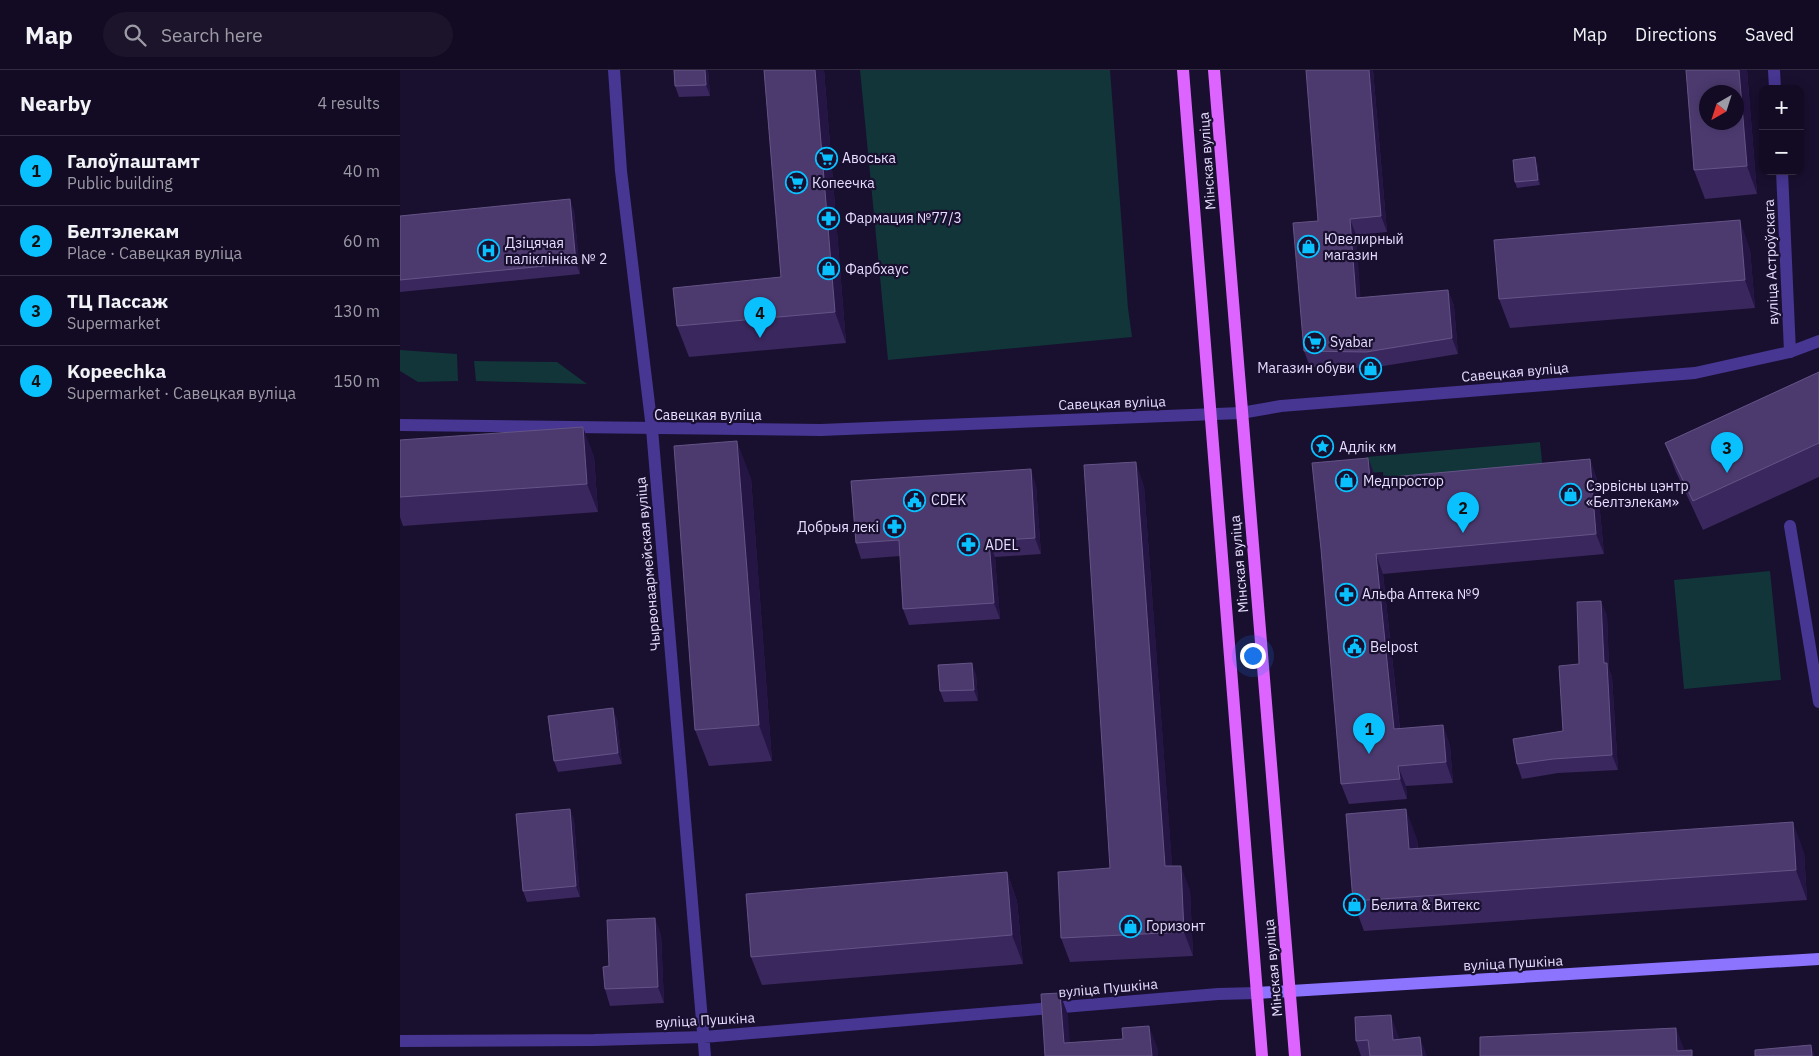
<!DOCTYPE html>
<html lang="en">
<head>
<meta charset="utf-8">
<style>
  body { margin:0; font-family:"IBM Plex Sans",sans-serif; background:#1c142b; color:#f1f3f6 }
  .controls { position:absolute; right:15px; top:15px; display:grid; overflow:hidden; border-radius:10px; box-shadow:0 2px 12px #0003 }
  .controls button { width:45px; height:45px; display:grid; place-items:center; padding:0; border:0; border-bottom:1px solid #322b41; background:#130b23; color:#f1f3f6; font:25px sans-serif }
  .compass { position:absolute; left:1299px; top:15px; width:45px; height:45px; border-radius:50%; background:#130b23; box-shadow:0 2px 12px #0003; rotate:219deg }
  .you { position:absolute; left:852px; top:585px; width:18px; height:18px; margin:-12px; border:4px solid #fff; border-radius:50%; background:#1a73e8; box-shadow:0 0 0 8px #1a73e833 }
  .badge { display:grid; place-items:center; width:32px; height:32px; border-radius:50%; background:#09c1ff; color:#111; font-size:16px; font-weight:700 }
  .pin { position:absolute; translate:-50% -41px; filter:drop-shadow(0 1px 2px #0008) }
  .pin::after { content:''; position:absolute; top:26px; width:18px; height:15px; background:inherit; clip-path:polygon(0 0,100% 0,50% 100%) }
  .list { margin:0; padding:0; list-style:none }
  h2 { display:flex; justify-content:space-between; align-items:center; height:65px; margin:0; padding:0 20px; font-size:21px }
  h2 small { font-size:16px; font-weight:400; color:#9d9ba6 }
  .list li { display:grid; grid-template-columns:32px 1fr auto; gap:15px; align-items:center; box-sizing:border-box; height:70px; padding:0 20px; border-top:1px solid #322b41 }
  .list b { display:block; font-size:19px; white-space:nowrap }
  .list p { margin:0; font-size:16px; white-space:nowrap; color:#9d9ba6 }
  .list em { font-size:16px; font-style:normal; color:#9d9ba6 }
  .icon { flex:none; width:28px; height:28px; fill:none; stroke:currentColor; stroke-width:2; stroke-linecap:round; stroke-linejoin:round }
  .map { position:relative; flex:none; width:1419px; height:986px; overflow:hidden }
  header { display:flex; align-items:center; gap:30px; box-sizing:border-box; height:70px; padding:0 25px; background:#130b23; border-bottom:1px solid #322b41 }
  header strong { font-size:24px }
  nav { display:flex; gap:28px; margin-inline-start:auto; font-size:18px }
  .search { width:350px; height:45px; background:#1c142b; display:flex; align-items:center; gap:12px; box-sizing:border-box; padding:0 18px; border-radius:28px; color:#9d9ba6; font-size:19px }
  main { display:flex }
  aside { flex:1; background:#130b23 }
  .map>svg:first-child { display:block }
  .green { fill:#113539 }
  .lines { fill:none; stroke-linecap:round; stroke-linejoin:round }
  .minor { stroke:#473692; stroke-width:12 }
  .tertiary { stroke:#473692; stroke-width:12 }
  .secondary { stroke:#8c74ff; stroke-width:12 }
  .primary { stroke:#dd64ff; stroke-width:12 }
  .wall { fill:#3a275e }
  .shaded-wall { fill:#251544 }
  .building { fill:#4c3a6f; stroke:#645486; fill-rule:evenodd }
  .labels { text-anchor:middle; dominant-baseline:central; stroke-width:4.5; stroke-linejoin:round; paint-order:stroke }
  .poi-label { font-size:14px; fill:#e6ddff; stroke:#190f2f; text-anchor:start }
  .street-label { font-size:14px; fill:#e6ddff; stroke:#190f2f }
</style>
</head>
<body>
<header>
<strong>Map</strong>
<div class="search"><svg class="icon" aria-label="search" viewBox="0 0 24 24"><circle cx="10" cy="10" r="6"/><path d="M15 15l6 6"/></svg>Search here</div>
<nav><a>Map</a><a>Directions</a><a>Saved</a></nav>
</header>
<main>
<aside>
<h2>Nearby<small>4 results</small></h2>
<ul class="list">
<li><span class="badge">1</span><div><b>Галоўпаштамт</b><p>Public building</p></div><em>40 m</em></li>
<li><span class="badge">2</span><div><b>Белтэлекам</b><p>Place · Савецкая вуліца</p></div><em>60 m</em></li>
<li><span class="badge">3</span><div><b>ТЦ Пассаж</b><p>Supermarket</p></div><em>130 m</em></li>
<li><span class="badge">4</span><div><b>Kopeechka</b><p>Supermarket · Савецкая вуліца</p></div><em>150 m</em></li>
</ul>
</aside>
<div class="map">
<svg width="1419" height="986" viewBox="0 0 1419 986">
  <rect width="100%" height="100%" fill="#190f2f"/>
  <!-- green -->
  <path class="green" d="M460,0H710L728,238L732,267L488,290Z
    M0,280L57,284L58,311L18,312L0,301Z
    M74,291L157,292L187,314L76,311Z
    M1140,372L1144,411L986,436L983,402L968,403L966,387Z
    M1370,501L1381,610L1284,619L1274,510Z"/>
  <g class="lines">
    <!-- minor -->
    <path class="minor" d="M214,0L221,101L252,359L305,986
      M1374,0L1375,19
      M1382,101L1390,282
      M1390,456L1419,632
      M0,971L194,970L304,967L818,924L857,923"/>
    <!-- tertiary -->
    <path class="tertiary" d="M0,355L421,360L841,343L881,336L1295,303L1390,282L1419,271"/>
    <!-- secondary -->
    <path class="secondary" d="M857,923L1419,889"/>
    <!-- primary -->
    <path class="primary" d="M783,0L862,986
      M814,0L895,986"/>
  </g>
  <!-- wall -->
  <path class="wall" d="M274,0H308L310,26L279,27L275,16Z
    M364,0H424L446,273L289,287L277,256L381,207Z
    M973,0L987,162L956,165L960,228L1048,220L1054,236L1058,284L971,298L910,297L904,281L918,151Z
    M1286,0H1347L1357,124L1305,129L1294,100Z
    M1137,93L1140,115L1117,118L1115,112Z
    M174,140L180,204L0,222V146Z
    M1350,179L1355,238L1110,258L1099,229Z
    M1419,302V407L1303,460L1276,402L1265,373Z
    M0,370L194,386L198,442L3,456L0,447Z
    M1190,389L1197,410L1204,484L983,504L1000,659L1043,655L1050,676L1053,713L1006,716L1007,729L949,734L941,714L976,409Z
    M351,408L372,691L309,696L295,660Z
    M636,415L641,484L595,487L600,549L509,555L503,539L500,486L461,489L456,473Z
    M744,416L772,796L790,820L793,886L670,892L661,868L710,798Z
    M1207,545L1209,599L1212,607L1218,700L1158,703L1122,709L1117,694L1163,661L1179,594Z
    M576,604L578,631L544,632L540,621Z
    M217,649L222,694L158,702L154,691Z
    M170,739L174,750L180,827L127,832L123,821Z
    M1017,769L1018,778L1404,782L1407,830L964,861L953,831Z
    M607,802L617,831L623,894L362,915L351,887Z
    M261,864L264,933L210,936L205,919L209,896Z
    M955,947L1000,970L1027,986H961L956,971Z"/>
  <!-- shaded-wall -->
  <path class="shaded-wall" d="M305,0H308L310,26L306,15Z
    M415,0H424L446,273L435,242Z
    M969,0H973L987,162L981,146Z
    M1339,0H1347L1357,124L1347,96Z
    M1135,87L1137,93L1140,115L1138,110Z
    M170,129L174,140L180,204L176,193Z
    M950,149L956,165L962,245L956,228Z
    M1340,150L1350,179L1355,238L1345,210Z
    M1048,220L1054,236L1058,284L1052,268Z
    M183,357L194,386L198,442L187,414Z
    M337,371L351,408L372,691L359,655Z
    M968,388L976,408L978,430L970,409Z
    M1190,389L1197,410L1204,484L1196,464Z
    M736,392L744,416L774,820L765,796Z
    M631,399L636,415L641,484L635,468Z
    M589,471L595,487L600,549L594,533Z
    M976,484L983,504L1002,680L994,659Z
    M1201,531L1207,545L1209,599L1212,607L1218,700L1212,685L1204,593Z
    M572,593L576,604L578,631L574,620Z
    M213,638L217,649L222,694L218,683Z
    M1043,655L1050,676L1053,713L1046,692Z
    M998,696L1006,716L1007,729L1000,709Z
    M170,739L174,750L180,827L176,816Z
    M1006,739L1017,769L1020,809L1009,779Z
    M1393,752L1404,782L1407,830L1396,800Z
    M781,796L790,820L793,886L784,862Z
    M607,802L617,831L623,894L612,865Z
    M255,848L261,864L264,933L258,917Z
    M660,923L668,945L671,986L664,973Z
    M991,945L1001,973L993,970Z
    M749,956L758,979V986H752Z
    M1276,958L1284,979V986L1277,981Z
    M1020,967L1027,986H1022Z
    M1411,975L1415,986H1412Z"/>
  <!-- building -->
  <path class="building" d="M274,0H305L306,15L275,16Z
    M364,0H415L435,242L277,256L273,218L381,207Z
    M906,0H969L981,146L950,149L956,228L1048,220L1052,268L966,282L904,281L893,153L918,151Z
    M1286,0H1339L1347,96L1294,100ZM1306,22H1336V52H1306Z
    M1135,87L1138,110L1115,112L1113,90Z
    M170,129L176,193L0,210V146Z
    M1340,150L1345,210L1099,229L1094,170Z
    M1419,302V373L1293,431L1265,373Z
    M183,357L187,414L0,427V370Z
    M337,371L359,655L295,660L274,376Z
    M968,388L970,409L1190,389L1196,464L976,484L994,659L1043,655L1046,692L998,696L1000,709L941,714L921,479L912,393Z
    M736,392L765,796H781L784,862L661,868L658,802L710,798L684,395Z
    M631,399L635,468L589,471L594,533L503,539L499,470L456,473L451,411Z
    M1201,531L1204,593H1207L1212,685L1153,689L1117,694L1113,669L1163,661L1159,596L1179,594L1177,532Z
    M572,593L574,620L540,621L538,595Z
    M213,638L218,683L154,691L148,646Z
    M170,739L176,816L123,821L116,744Z
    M1006,739L1009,779L1393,752L1396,800L953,831L946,744Z
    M607,802L612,865L351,887L346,824Z
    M255,848L258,917L205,919L203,897L209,896L207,850Z
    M660,923L664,973L723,969L722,958L749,956L752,986H645L641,924Z
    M991,945L993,970L1020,967L1022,986H970L968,970L956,971L955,947Z
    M1276,958L1277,981L1292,980V986H1080V967Z
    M1411,975L1412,986H1355V980Z"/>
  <!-- icons -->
  <defs>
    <symbol id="supermarket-ring" viewBox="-11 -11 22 22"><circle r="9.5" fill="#190f2f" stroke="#09c1ff" stroke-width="1.5"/><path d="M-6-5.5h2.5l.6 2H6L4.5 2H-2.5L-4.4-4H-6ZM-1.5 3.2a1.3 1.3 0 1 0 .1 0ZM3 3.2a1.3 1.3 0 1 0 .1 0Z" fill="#09c1ff"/></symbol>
    <symbol id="pharmacy-ring" viewBox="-11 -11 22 22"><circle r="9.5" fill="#190f2f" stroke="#09c1ff" stroke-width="1.5"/><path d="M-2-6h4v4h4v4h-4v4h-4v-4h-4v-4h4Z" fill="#09c1ff"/></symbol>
    <symbol id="shop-ring" viewBox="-11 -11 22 22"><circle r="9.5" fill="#190f2f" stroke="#09c1ff" stroke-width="1.5"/><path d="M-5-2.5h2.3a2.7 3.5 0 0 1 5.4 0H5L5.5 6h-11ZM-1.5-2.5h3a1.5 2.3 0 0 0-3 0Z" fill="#09c1ff"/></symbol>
    <symbol id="hospital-ring" viewBox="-11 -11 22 22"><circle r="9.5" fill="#190f2f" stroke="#09c1ff" stroke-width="1.5"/><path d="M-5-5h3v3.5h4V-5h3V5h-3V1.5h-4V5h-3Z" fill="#09c1ff"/></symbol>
    <symbol id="sight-ring" viewBox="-11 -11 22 22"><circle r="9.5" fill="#190f2f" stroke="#09c1ff" stroke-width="1.5"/><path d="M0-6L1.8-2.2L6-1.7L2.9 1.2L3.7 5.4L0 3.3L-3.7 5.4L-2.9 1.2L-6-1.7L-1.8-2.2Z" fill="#09c1ff"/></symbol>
    <symbol id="civic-ring" viewBox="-11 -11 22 22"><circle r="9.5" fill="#190f2f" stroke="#09c1ff" stroke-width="1.5"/><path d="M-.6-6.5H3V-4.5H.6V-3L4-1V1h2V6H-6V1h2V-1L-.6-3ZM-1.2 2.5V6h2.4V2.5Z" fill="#09c1ff"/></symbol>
  </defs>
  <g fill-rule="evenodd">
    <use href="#supermarket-ring" x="414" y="76" width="25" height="25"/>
    <use href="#supermarket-ring" x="384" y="100" width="25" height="25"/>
    <use href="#pharmacy-ring" x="416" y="136" width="25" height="25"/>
    <use href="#shop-ring" x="896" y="164" width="25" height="25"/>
    <use href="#hospital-ring" x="76" y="168" width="25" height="25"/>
    <use href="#shop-ring" x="416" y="186" width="25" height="25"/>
    <use href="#supermarket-ring" x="902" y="260" width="25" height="25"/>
    <use href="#shop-ring" x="958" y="286" width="25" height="25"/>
    <use href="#sight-ring" x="910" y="364" width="25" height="25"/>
    <use href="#shop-ring" x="934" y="398" width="25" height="25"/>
    <use href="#shop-ring" x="1158" y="412" width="25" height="25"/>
    <use href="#civic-ring" x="502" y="418" width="25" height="25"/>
    <use href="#pharmacy-ring" x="482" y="444" width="25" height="25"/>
    <use href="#pharmacy-ring" x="556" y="462" width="25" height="25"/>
    <use href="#pharmacy-ring" x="934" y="512" width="25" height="25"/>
    <use href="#civic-ring" x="942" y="564" width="25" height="25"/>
    <use href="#shop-ring" x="942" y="822" width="25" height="25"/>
    <use href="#shop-ring" x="718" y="844" width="25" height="25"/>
  </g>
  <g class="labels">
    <!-- poi labels -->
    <g class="poi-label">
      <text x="442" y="88">Авоська</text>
      <text x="412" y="113">Копеечка</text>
      <text x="445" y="148">Фармация №77/3</text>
      <text x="924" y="169">Ювелирный<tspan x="924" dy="16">магазин</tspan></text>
      <text x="105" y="173">Дзіцячая<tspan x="105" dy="16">паліклініка № 2</tspan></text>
      <text x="445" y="199">Фарбхаус</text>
      <text x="930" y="272">Syabar</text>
      <text x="955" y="298" text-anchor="end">Магазин обуви</text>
      <text x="939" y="377">Адлік км</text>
      <text x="963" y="411">Медпростор</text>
      <text x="1186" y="416">Сэрвісны цэнтр<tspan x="1186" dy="16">«Белтэлекам»</tspan></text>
      <text x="531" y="430">CDEK</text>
      <text x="479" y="457" text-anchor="end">Добрыя лекі</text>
      <text x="585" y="475">ADEL</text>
      <text x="962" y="524">Альфа Аптека №9</text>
      <text x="970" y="577">Belpost</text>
      <text x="971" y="835">Белита &amp; Витекс</text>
      <text x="746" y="856">Горизонт</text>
    </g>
    <!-- street labels -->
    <g class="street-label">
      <text transform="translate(807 91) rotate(-94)">Мінская вуліца</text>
      <text transform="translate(1371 192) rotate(-92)">вуліца Астроўскага</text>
      <text transform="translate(1115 302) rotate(-5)">Савецкая вуліца</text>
      <text transform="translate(712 333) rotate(-2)">Савецкая вуліца</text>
      <text x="308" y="345">Савецкая вуліца</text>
      <text transform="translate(248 494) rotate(-95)">Чырвонаармейская вуліца</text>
      <text transform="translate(839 494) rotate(-95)">Мінская вуліца</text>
      <text transform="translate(1113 893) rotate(-3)">вуліца Пушкіна</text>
      <text transform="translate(873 898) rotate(-95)">Мінская вуліца</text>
      <text transform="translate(708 918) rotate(-5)">вуліца Пушкіна</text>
      <text transform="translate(305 950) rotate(-3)">вуліца Пушкіна</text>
    </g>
  </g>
</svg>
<div class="controls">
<button>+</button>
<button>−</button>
</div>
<svg class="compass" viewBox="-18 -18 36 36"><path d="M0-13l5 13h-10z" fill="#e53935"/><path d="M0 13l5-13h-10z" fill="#9d9ba6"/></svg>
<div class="you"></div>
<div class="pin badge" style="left:969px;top:684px">1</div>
<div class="pin badge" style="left:1063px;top:463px">2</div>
<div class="pin badge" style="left:1327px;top:403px">3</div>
<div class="pin badge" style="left:360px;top:268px">4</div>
</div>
</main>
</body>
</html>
